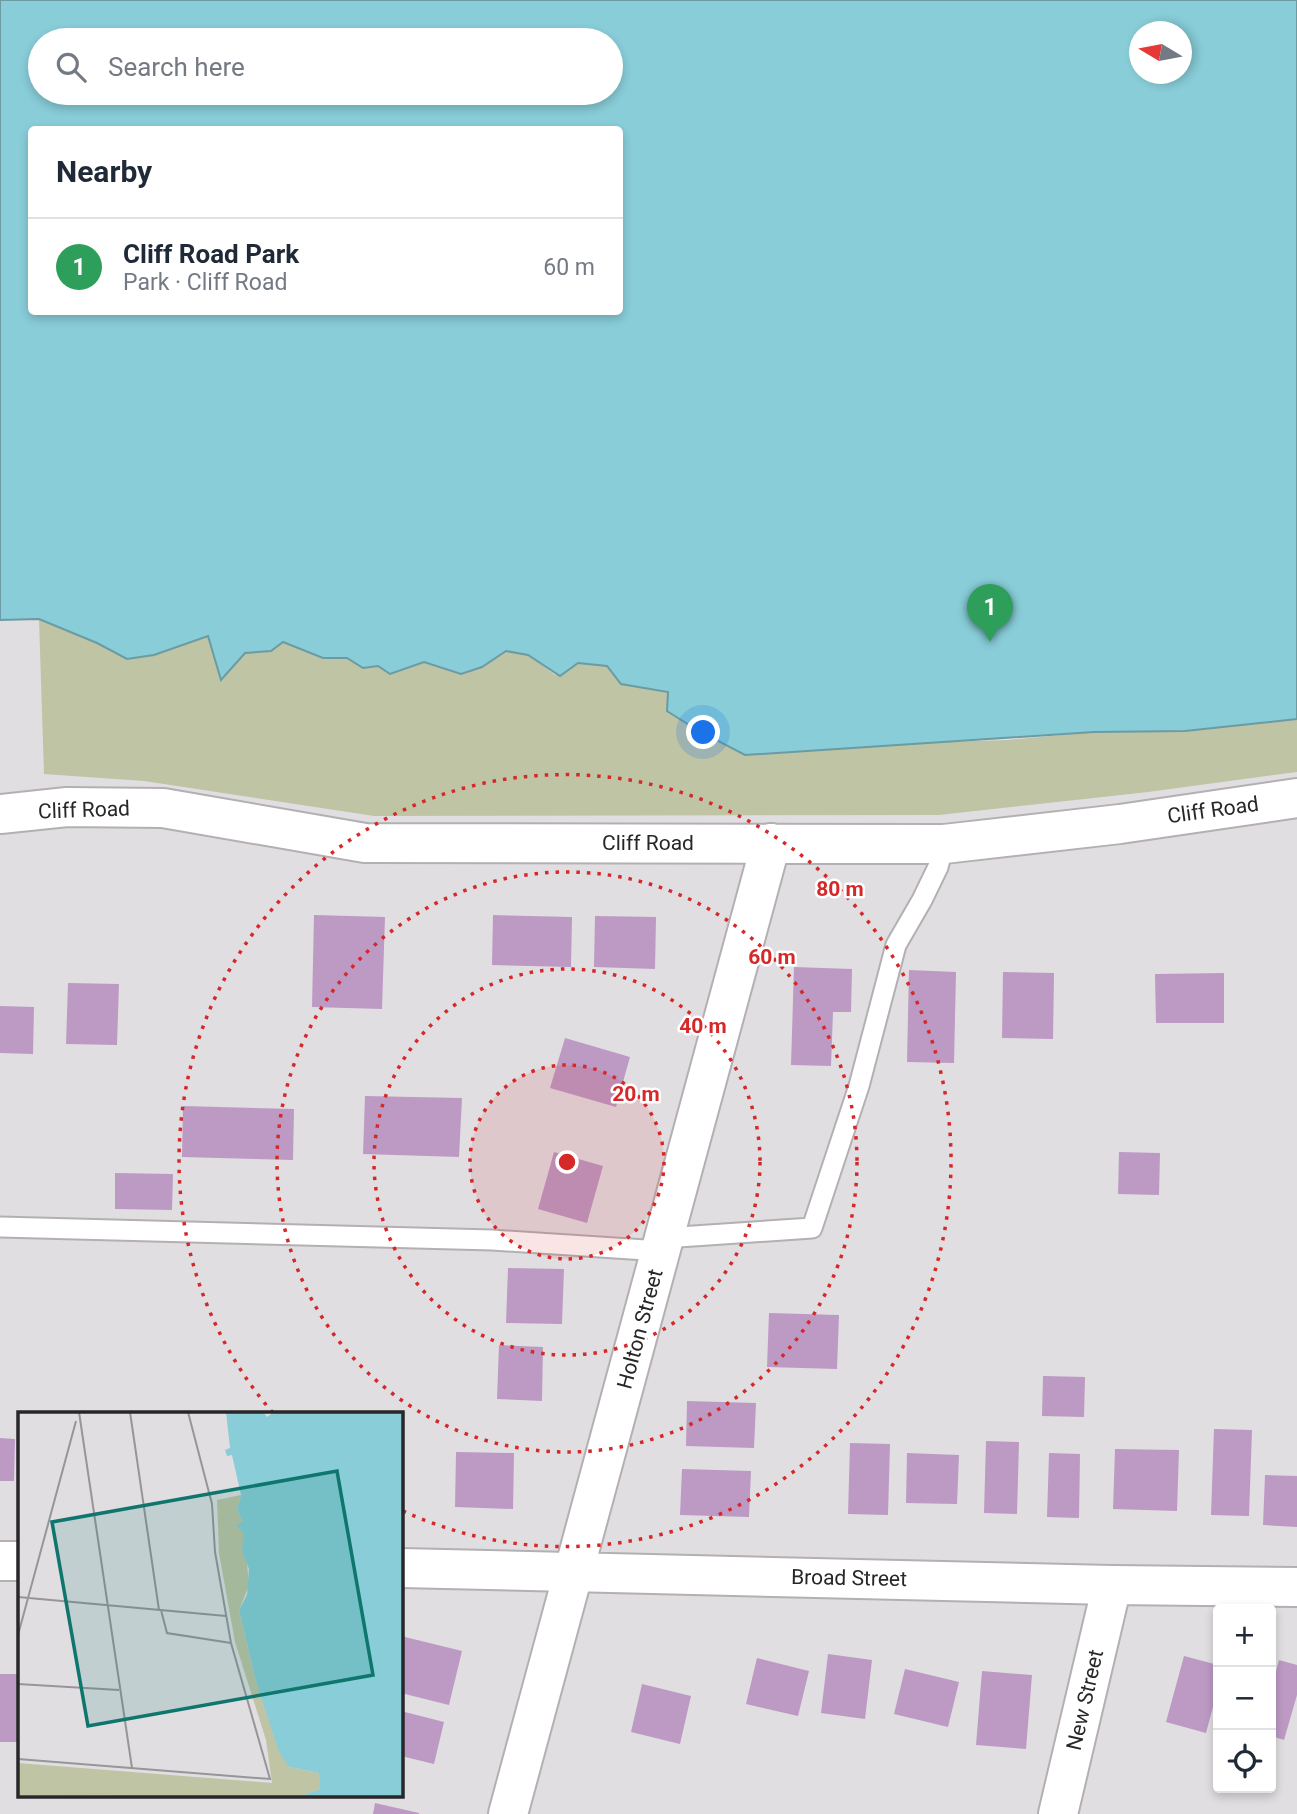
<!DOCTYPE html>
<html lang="en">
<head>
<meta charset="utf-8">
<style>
  body { margin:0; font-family:Roboto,sans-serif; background:#f2f2f3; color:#1f2937 }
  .controls { position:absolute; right:21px; bottom:21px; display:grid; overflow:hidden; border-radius:7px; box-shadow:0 4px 10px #0003 }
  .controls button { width:63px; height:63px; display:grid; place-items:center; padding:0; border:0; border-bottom:2px solid #e0e1e3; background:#fff; color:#1f2937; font:35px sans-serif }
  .compass { position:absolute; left:1129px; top:21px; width:63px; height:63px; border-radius:50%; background:#fff; box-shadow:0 4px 10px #0003; rotate:280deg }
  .you { position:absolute; left:704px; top:733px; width:24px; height:24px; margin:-18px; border:5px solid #fff; border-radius:50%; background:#1a73e8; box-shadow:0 0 0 10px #1a73e833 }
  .badge { display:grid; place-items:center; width:46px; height:46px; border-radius:50%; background:#db2777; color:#fff; font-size:23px; font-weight:700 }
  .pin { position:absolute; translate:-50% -58px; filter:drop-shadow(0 2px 4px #0008) }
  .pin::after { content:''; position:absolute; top:37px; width:24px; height:21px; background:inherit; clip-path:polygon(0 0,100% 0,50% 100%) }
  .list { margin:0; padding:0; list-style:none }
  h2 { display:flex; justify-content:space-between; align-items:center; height:91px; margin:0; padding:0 28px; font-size:30px }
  h2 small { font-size:23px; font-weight:400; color:#747a83 }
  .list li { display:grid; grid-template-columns:46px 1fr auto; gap:21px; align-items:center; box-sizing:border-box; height:98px; padding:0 28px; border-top:2px solid #e0e1e3 }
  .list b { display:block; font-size:26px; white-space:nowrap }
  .list p { margin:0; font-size:23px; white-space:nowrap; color:#747a83 }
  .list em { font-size:23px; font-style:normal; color:#747a83 }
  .icon { flex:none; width:38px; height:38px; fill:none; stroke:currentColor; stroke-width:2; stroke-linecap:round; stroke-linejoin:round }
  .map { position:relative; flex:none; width:1297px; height:1814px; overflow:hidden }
  .search { position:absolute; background:#fff; box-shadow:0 4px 10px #0003; left:28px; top:28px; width:595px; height:77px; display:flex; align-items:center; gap:18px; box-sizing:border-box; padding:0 24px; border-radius:38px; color:#747a83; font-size:26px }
  .panel { position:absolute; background:#fff; box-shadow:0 4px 10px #0003; left:28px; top:126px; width:595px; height:189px; border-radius:7px }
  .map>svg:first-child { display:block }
  .green { fill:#bfc4a5 }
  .water { fill:#88cdd8; stroke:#6b9ba3; stroke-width:2; fill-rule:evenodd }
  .building { fill:#bc9ac4 }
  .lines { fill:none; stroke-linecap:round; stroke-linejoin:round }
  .lane-casing { stroke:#b3afb3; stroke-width:23 }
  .street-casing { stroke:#b3afb3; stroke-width:42 }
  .lane { stroke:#fff; stroke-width:19 }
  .street { stroke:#fff; stroke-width:38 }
  .ring { fill:none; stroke:#d62828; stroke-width:3.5; stroke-dasharray:3.5 7 }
  .labels { text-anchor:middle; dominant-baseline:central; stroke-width:5; stroke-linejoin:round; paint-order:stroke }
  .street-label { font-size:21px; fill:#282728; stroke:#fff }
  .inset-road { fill:none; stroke:#979598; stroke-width:2 }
  .view { fill:#0f766e; fill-opacity:0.15; stroke:#0f766e; stroke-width:3.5 }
  .inset-edge { fill:none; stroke:#282728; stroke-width:3.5 }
  .centre { fill:#d62828; stroke:#fff; stroke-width:3.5 }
  .ring-label { font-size:21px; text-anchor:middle; font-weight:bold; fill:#d62828; stroke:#fff; stroke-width:5; stroke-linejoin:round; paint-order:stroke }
</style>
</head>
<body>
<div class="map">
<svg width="1297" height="1814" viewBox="0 0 1297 1814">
  <rect width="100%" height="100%" fill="#e1dee2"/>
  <!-- green -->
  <path class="green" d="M39,619L97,643L127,659L208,636C236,649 254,661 283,642L323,658H347L363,668L378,666L390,674L424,662L461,674L482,667L506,651L528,654L555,675L578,663L607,666L621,684L668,692L913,743L1007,740L1094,732L1185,731L1297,719V772L1148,792L939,815L374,816L144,781L44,774Z"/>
  <!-- water -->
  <path class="water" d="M0,0H1297V719L1185,731L1094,732L745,755L697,730L667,711L668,692L621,684L607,666L578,663L560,676L528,655L506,651L482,667L461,674L424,662L390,674L378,666L363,668L347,658H323L283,642L271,651L245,653L221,680L208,636L154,655L127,659L97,643L39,619L0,620ZM1140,32H1182V74H1140ZM40,40H611V93H40ZM32,130H620V312H32Z"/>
  <!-- building -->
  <path class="building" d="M314,915L385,917L382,1009L312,1007Z
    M493,915L572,917L571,967L492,965Z
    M595,916L656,917L655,969L594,967Z
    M794,967L852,969L851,1012H833L831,1066L791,1065Z
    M909,970L956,972L954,1063L907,1062Z
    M1003,972L1054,973L1053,1039L1002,1038Z
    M1224,973V1023H1156L1155,974Z
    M68,983L119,984L117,1045L66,1044Z
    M0,1006L34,1007L33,1054L0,1053Z
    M565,1038L630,1057L616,1107L550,1088Z
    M365,1096L462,1098L459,1157L363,1154Z
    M183,1106L294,1109L293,1160L182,1157Z
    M554,1152L603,1166L587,1223L538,1209Z
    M1119,1152L1160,1153L1159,1195L1118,1194Z
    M115,1173L173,1174L172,1210L115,1209Z
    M508,1268L564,1269L562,1324L506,1323Z
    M769,1313L839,1315L837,1369L767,1367Z
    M499,1345L543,1347L542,1401L497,1399Z
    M1043,1376L1085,1377L1084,1417L1042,1416Z
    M687,1401L756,1403L754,1448L686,1446Z
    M1214,1429L1252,1430L1249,1516L1211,1515Z
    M0,1438L15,1439L14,1481H0Z
    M986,1441L1019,1442L1017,1514L984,1513Z
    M850,1443L890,1444L888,1515L848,1514Z
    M1115,1449L1179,1450L1177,1511L1113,1509Z
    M456,1452L514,1453L513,1509L455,1507Z
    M907,1453L959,1455L957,1504L906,1503Z
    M1049,1453L1080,1454L1079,1518L1047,1517Z
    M682,1469L751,1471L749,1517L680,1515Z
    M1265,1475L1297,1476V1527L1263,1525Z
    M401,1636L462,1651L449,1705L401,1693Z
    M828,1654L872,1660L865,1719L821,1713Z
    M1184,1656L1218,1665V1688L1206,1733L1166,1722Z
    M757,1658L809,1671L798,1716L746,1704Z
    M1279,1660L1297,1665V1695L1284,1740L1271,1736V1689Z
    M905,1669L959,1682L948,1727L894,1714Z
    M982,1671L1032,1675L1026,1749L976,1745Z
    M0,1674H19V1742H0Z
    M642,1684L691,1696L680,1744L631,1732Z
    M401,1711L444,1722L434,1764L401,1756Z
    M375,1803L419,1813V1814H373Z"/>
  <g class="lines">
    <defs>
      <path id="lane" d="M0,1227L492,1240L661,1251
        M664,1238L812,1228L859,1086L896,945L922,900L938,867L944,844"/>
      <path id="street" d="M0,814L67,807L163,808L365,843L944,844L1120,824L1297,798
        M0,1561H19
        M401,1568L1112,1585L1297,1587
        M508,1814L771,843
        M1058,1814L1112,1585"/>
    </defs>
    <!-- lane casing -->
    <use href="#lane" class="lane-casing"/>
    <!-- street casing -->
    <use href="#street" class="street-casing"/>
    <!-- lane -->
    <use href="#lane" class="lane"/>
    <!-- street -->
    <use href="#street" class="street"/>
  </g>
  <!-- distance rings -->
  <circle cx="567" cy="1162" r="97" fill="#d62828" fill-opacity=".12"/>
  <g class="ring">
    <circle cx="567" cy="1162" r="97"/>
    <circle cx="567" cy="1162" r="193"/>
    <circle cx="567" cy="1162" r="290"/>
    <path d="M273 1413A386 386 0 1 1 401 1510"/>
  </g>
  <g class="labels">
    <!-- street labels -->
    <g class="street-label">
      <text transform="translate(84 810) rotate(-2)">Cliff Road</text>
      <text transform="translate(1213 810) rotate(-8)">Cliff Road</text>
      <text x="648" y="843">Cliff Road</text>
      <text transform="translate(640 1329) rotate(-75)">Holton Street</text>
      <text transform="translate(849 1578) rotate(1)">Broad Street</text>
      <text transform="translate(1085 1700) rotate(-77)">New Street</text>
    </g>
  </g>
  <!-- overview -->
  <g transform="translate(18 1412)">
    <rect width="385" height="385" fill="#e1dee2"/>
    <path d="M223,83L219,98L225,110L231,173L221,198L237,266L271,355L301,361L303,377L281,385L0,383V351L254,371L248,328L217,230L201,141L199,88Z" fill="#bfc4a5"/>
    <path d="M208,0H245L249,5L256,0H385V385H281L302,377L301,361L271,355L261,340L237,266L221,198L229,183L231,157L224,139L226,122L218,113L225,110L219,98L223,83L214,43L209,44L207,38L212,36Z" fill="#88cdd8"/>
    <path class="inset-road" d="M61,0L114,356M112,0L141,198M0,185L208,204M143,198L149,221L213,231M0,223L58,9M0,272L101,278M0,347L252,367L213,231L197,140L194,92L170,0"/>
    <path class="view" d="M319,59L355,263L70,314L34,110Z"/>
    <rect width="385" height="385" class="inset-edge"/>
  </g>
  <circle cx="567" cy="1162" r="10" class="centre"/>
  <g class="ring-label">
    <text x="840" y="896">80 m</text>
    <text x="772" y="964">60 m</text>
    <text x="703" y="1033">40 m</text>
    <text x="636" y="1101">20 m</text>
  </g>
</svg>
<div class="controls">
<button>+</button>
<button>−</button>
<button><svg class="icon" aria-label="locate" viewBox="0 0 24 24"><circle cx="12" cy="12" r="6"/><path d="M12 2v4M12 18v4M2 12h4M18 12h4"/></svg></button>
</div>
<svg class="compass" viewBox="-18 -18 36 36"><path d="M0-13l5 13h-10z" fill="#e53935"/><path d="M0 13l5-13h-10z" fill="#747a83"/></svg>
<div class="you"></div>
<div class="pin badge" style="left:990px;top:642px;background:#2e9e5b">1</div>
<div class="search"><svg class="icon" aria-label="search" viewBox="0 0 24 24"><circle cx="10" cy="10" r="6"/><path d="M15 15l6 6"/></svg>Search here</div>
<section class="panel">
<h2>Nearby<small></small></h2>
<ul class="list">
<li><span class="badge" style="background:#2e9e5b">1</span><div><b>Cliff Road Park</b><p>Park · Cliff Road</p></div><em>60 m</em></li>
</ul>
</section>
</div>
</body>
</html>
